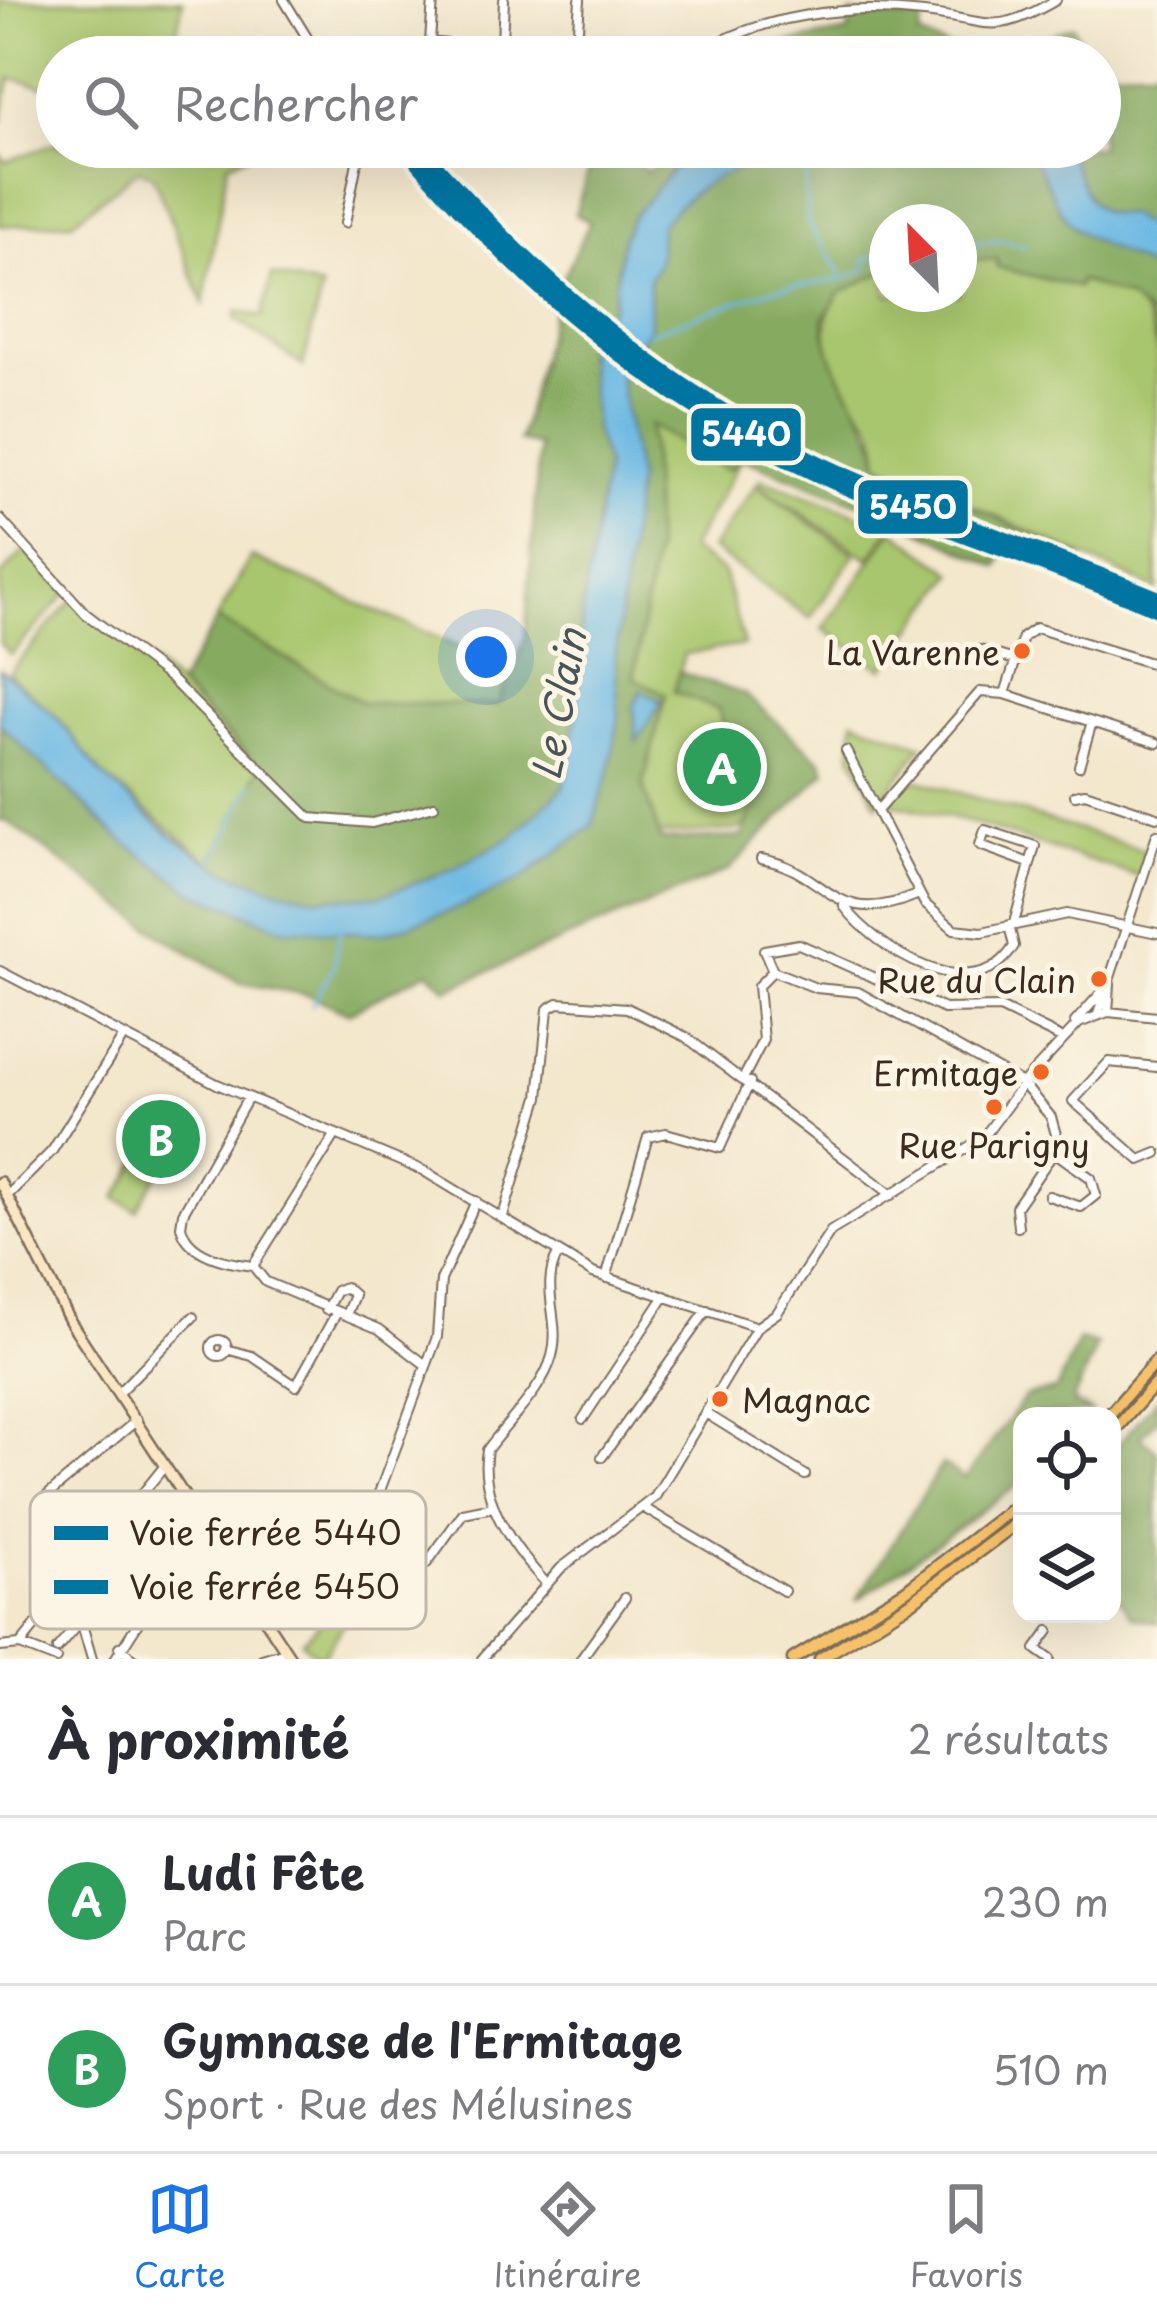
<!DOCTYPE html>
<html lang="fr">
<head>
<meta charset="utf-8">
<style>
  body { margin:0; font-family:"Playpen Sans",sans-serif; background:#f2f2f3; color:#2b2b33 }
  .controls { position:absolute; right:36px; bottom:36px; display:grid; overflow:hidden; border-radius:24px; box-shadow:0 12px 48px #0002 }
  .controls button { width:108px; height:108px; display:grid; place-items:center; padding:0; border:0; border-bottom:3px solid #e1e1e2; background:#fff; color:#2b2b33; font:60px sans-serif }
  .compass { position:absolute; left:869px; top:204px; width:108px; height:108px; border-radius:50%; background:#fff; box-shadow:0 12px 48px #0002; rotate:336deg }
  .you { position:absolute; left:486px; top:657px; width:42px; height:42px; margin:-30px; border:9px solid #fff; border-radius:50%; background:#1a73e8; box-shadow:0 0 0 18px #1a73e833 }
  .badge { display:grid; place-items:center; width:78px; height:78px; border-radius:50%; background:#1a73e8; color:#fff; font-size:39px; font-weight:700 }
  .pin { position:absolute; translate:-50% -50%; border:6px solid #fff; box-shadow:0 3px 12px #0006 }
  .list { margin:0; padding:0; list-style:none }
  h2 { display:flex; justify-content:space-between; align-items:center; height:156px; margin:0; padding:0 48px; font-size:51px }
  h2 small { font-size:39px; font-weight:400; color:#7c7c81 }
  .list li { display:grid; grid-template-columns:78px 1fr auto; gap:36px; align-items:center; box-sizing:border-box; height:168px; padding:0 48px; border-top:3px solid #e1e1e2 }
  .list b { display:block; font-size:45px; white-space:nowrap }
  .list p { margin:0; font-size:39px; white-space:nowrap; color:#7c7c81 }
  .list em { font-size:39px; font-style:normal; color:#7c7c81 }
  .icon { flex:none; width:66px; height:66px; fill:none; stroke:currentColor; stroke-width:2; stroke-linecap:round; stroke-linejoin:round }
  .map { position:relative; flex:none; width:1157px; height:1659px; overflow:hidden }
  .search { position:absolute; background:#fff; box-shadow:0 12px 48px #0002; left:36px; right:36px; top:36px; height:132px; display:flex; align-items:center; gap:30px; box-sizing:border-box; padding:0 42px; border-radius:66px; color:#7c7c81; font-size:45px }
  .sheet { height:492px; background:#fff }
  nav { display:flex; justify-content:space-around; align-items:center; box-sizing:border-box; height:168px; border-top:3px solid #e1e1e2; background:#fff; font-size:33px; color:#7c7c81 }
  nav a { display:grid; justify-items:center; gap:6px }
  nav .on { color:#1a73e8 }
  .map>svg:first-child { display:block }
  .green { fill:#a8c66d; stroke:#727846; stroke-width:3 }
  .forest { fill:#86ab60; stroke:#606a3f; stroke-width:3 }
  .water { fill:#69b7e3; stroke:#527080; stroke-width:3 }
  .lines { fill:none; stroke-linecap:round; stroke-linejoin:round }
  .stream { stroke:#69b7e3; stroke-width:3 }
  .street-casing { stroke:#7b6c5b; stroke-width:12 }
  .secondary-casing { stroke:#7b6c5b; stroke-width:14 }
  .primary-casing { stroke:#7b6c5b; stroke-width:15 }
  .street { stroke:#fff; stroke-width:8 }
  .secondary { stroke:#fbe6c4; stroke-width:9 }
  .primary { stroke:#f5c16b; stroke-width:10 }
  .rail-1-casing { stroke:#fcf5e5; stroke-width:30 }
  .rail-2-casing { stroke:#fcf5e5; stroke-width:30 }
  .rail-1 { stroke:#0075a1; stroke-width:21 }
  .rail-2 { stroke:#0075a1; stroke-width:21 }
  .bus-dot { fill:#f26522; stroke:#fcf5e5; stroke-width:4.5 }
  .labels { text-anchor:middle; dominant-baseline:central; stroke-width:10; stroke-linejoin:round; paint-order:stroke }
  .bus-label { font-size:33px; fill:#3b2a1e; stroke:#fcf5e5; text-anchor:end }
  .water-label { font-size:39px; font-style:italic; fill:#495459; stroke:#fcf5e5 }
  .key { fill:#fcf5e5; stroke:#c2b8a9; stroke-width:3 }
  .key-label { font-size:33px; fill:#3b2a1e }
  .line-badge { stroke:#fcf5e5; stroke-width:4.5 }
  .badge-label { font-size:33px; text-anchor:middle; font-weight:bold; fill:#fff }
</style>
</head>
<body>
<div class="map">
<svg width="1157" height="1659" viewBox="0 0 1157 1659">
  <rect width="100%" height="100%" fill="#fcf5e5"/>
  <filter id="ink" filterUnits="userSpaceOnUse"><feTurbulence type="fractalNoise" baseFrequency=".00833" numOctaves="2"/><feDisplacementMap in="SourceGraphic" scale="24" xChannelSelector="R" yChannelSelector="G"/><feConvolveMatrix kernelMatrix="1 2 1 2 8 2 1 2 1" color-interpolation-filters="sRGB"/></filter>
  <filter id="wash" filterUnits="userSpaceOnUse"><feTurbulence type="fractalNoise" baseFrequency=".004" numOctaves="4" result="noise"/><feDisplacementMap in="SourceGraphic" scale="48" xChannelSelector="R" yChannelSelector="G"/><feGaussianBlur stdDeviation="2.7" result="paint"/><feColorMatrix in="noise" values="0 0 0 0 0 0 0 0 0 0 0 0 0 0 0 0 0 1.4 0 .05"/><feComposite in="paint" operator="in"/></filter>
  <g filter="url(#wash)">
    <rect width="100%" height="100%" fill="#f3e7cc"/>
    <!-- green -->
    <path class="green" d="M0,0H183L172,57H57V115L51,114L54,89L11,78L0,127Z
      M57,142V147H246L248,155L228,163L204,304L153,176L139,169L72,222L0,226V154L6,162Z
      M997,259V267L1076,287L1078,279C1127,291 1149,302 1157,353V590L880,463C878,451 878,436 872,425C867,414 854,406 848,395C816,340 813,284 887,270V294H959V262Z
      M272,275L322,288L303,366L235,319L237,311L262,317Z
      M635,418L692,430L737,467L690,549L723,572L744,645L684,654L674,692L718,709L798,782L756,823L734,830L634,836L610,769Z
      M761,479L873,520L891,527L869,559L758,484Z
      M756,485L855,554L810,618L711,549Z
      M893,530L954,573L883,669L823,629Z
      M27,548L67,593L11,655L0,644V577Z
      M251,557L512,670L498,705L363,703L217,619Z
      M73,599L170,678L300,810L339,824L403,815L448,797L523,714L571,610L583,605L579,699L565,787L517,833L485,853L397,891L368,898L303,896L220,869L102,775L57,717L8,674Z
      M854,720L923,746L877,805L852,753Z
      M909,777L1147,851L1140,877L972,823L890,803Z
      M140,1159L160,1171L136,1210L116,1198Z
      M342,1599L351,1613L321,1659L302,1642Z"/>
    <!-- forest -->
    <path class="forest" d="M850,14L923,19L919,36L952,49L997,56V40L1044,38L1073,26L1083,47L1101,52L1100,61L746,57L745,51L849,32Z
      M1157,68V353L1149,316L1129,299L1079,280L1078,287L997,267V259L959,262V222H887V270L840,293L824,317C824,374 872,409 880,463L1081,558L1079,563L1010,538L998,567L884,513L745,459L727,470L650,425L655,549L634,678L666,694L643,785L661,840L741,837L765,781L752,752L727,737L718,709L674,692L679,672L744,694L822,761L826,771L729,870L447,989L428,971L348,1013L309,995L241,983L162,936L7,821H0V724L120,839L202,879L260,767L178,685L217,619L363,703L498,705L525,639L539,446L519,441L560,283L590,222L575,214L587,175L606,147H617L648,172L660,159L653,147H1100V69Z
      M1079,1340L1097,1345L1072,1403L1093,1412L1022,1416V1482L856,1601L942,1464L965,1479L1026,1396L1056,1390Z
      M1157,1398V1419L1141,1437L1157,1452V1623L1132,1616L1112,1588V1452Z"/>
    <!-- water -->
    <path class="water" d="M710,147H931C907,151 881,163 857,163C771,163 723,151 660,225L659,259L649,281L650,326L619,374L637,478L615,659L619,717L610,769L592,826L520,880L451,911L381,934L281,928L193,892L120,839L0,724V669L57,717L102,775L171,835L220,869L272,888L320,898L381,896L453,869L512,837L564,787L577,713L583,605L606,465L595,431L586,345L612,306L623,237L633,216L676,166Z
      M1005,147H1063C1086,179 1082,220 1127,214L1142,224L1157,223V273C1134,257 1090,243 1074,227C1052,206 1047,172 1024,147Z
      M641,691L662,701L636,742L634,706Z"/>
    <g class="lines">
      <!-- stream -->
      <path class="stream" d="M804,160L808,223L843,277
        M959,244L1004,241L1025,246
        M648,333L773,289L842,280L867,269L865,259L887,254
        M213,862L252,783
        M312,1005L334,966L340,930"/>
    </g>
  </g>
  <g filter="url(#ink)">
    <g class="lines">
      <defs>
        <path id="street" d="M284,0L319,57
          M433,0L430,42L492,49L502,42L504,0
          M499,46L528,53
          M576,57L580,0
          M691,57C760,15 843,4 924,13C991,21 993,37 1056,0
          M345,223L360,147
          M0,519L86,614L170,678L310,818L372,823L434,806
          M974,654L980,650L1015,660
          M1005,694L1023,637L1036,628L1157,665
          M846,751L925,904L954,929L982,932L1067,914L1157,933
          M1079,766L1092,722
          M1075,795L1085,793L1157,817
          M877,811L980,692L1005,694L1157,743
          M761,859C831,871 830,932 919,894
          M844,906C875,948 974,1012 1014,946L1009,925
          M1014,923L1035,846L985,830L980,845L1029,863
          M0,971L217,1084L424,1171L593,1273L757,1327
          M773,971L816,988L858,992L1023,1084L1051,1117L1059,1145L1016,1207L1018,1227
          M773,971L764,950L799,944L944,1009L1000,1008L1061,1038
          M1108,1012L1110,984
          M1098,1014L1157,834
          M1075,1022L1101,993
          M1157,1067L1109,1062L1073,1101L1140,1160L1157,1153
          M744,1077L763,1040L758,986L773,971
          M248,1098L183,1213L181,1226C187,1255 227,1263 253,1266
          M334,1137L253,1266L266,1282L379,1329L426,1365
          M7,1196L52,1151L122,1039
          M1049,1196L1081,1207L1096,1195L1091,1178L1057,1154
          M503,1216L539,1097L548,1009L558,1003L627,1008L686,1037L892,1195
          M606,1278L648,1137L666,1133L720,1148L750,1082
          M326,1310L336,1291L345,1287L354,1295L346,1315
          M757,1327L777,1313L831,1231L983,1138L1026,1080L1079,1023L1108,1012L1157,1017
          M211 1348a8 8 0 1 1 16 0a8 8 0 1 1-16 0Z
          M226,1349L252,1356L296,1386L337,1312
          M119,1392L193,1317
          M707,1414L805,1475
          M583,1419L665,1296
          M602,1457L707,1310
          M43,1499L137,1420
          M644,1508L784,1591
          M297,1518L289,1531L304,1571
          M345,1544L361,1600
          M427,1563L463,1513L493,1507
          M546,1583C513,1548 478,1500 487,1450C507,1422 543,1390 552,1356C562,1321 539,1288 558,1254
          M103,1595L118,1605L145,1609
          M261,1611L309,1566L345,1543L375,1504L437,1337L441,1280L476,1201
          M81,1621L92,1659
          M1049,1631L1036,1649L1050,1659
          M20,1645L163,1468
          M0,1647L20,1645L56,1659
          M119,1647L133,1659
          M57,1649L107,1589
          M115,1659L147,1609L170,1610L221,1559
          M262,1659L285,1652
          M482,1659L561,1568L655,1497L757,1327
          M581,1659L625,1598"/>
        <path id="secondary" d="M0,1182L70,1321L291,1659"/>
        <path id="primary" d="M1108,1416L1157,1360
          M1112,1433L1157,1382
          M793,1659L905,1591L1022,1501
          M820,1659L910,1603L1022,1519"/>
      </defs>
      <!-- street casing -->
      <use href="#street" class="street-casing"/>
      <!-- secondary casing -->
      <use href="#secondary" class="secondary-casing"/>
      <!-- primary casing -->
      <use href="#primary" class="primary-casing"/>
      <!-- street -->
      <use href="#street" class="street"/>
      <!-- secondary -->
      <use href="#secondary" class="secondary"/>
      <!-- primary -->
      <use href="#primary" class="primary"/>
      <defs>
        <path id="rail-1" d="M409,147C517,275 643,385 794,460C911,518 1037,555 1157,606"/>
        <path id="rail-2" d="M415,147C524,271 646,379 794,454C911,513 1037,551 1157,601"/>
      </defs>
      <!-- rail-1 casing -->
      <use href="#rail-1" class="rail-1-casing"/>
      <!-- rail-2 casing -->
      <use href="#rail-2" class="rail-2-casing"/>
      <!-- rail-1 -->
      <use href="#rail-1" class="rail-1"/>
      <!-- rail-2 -->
      <use href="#rail-2" class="rail-2"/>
    </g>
  </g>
  <!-- markers -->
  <g class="bus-dot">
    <circle cx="1022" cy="651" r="10"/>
    <circle cx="1099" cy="979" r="10"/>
    <circle cx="1041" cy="1072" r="10"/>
    <circle cx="994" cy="1107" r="10"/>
    <circle cx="720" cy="1399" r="10"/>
  </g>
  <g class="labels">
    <!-- bus labels -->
    <g class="bus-label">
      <text x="1000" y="651">La Varenne</text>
      <text x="1076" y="979">Rue du Clain</text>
      <text x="1018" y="1072">Ermitage</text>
      <text x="994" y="1144" text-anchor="middle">Rue Parigny</text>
      <text x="742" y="1399" text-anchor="start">Magnac</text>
    </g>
    <!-- water labels -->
    <g class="water-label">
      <text transform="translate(557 704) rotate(-80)">Le Clain</text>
    </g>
  </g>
  <!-- legend -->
  <rect x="30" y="1491" width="396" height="138" rx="18" class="key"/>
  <rect x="54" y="1526" width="54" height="14" fill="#0075a1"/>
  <rect x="54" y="1580" width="54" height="14" fill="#0075a1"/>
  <g class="key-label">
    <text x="129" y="1545">Voie ferrée 5440</text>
    <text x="129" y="1599">Voie ferrée 5450</text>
  </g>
  <g class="line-badge">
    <rect x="689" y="406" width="114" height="57" rx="12" fill="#0075a1"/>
    <rect x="856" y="478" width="114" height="58" rx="12" fill="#0075a1"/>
  </g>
  <g class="badge-label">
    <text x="746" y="446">5440</text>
    <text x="913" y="519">5450</text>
  </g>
</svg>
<div class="controls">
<button><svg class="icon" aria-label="locate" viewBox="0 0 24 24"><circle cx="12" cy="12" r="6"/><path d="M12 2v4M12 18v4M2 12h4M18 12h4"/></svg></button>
<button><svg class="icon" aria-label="layers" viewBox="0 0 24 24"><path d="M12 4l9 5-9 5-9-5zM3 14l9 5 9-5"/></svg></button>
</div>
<svg class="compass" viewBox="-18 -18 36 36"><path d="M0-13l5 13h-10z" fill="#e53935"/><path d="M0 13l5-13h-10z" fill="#7c7c81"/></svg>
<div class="you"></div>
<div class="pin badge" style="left:722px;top:767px;background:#2e9e5b">A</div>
<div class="pin badge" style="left:161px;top:1139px;background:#2e9e5b">B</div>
<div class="search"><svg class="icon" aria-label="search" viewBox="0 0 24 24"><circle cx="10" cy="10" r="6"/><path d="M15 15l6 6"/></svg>Rechercher</div>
</div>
<section class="sheet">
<h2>À proximité<small>2 résultats</small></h2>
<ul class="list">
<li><span class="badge" style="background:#2e9e5b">A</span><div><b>Ludi Fête</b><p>Parc</p></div><em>230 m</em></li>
<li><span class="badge" style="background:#2e9e5b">B</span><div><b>Gymnase de l'Ermitage</b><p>Sport · Rue des Mélusines</p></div><em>510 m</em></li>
</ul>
</section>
<nav>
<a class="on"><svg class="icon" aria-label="map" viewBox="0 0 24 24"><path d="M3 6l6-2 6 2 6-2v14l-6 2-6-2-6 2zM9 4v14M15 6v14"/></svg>Carte</a>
<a><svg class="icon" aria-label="directions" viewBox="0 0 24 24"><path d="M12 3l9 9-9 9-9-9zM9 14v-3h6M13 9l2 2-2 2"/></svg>Itinéraire</a>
<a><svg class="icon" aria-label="saved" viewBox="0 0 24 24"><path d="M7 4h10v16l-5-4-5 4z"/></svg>Favoris</a>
</nav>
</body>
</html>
